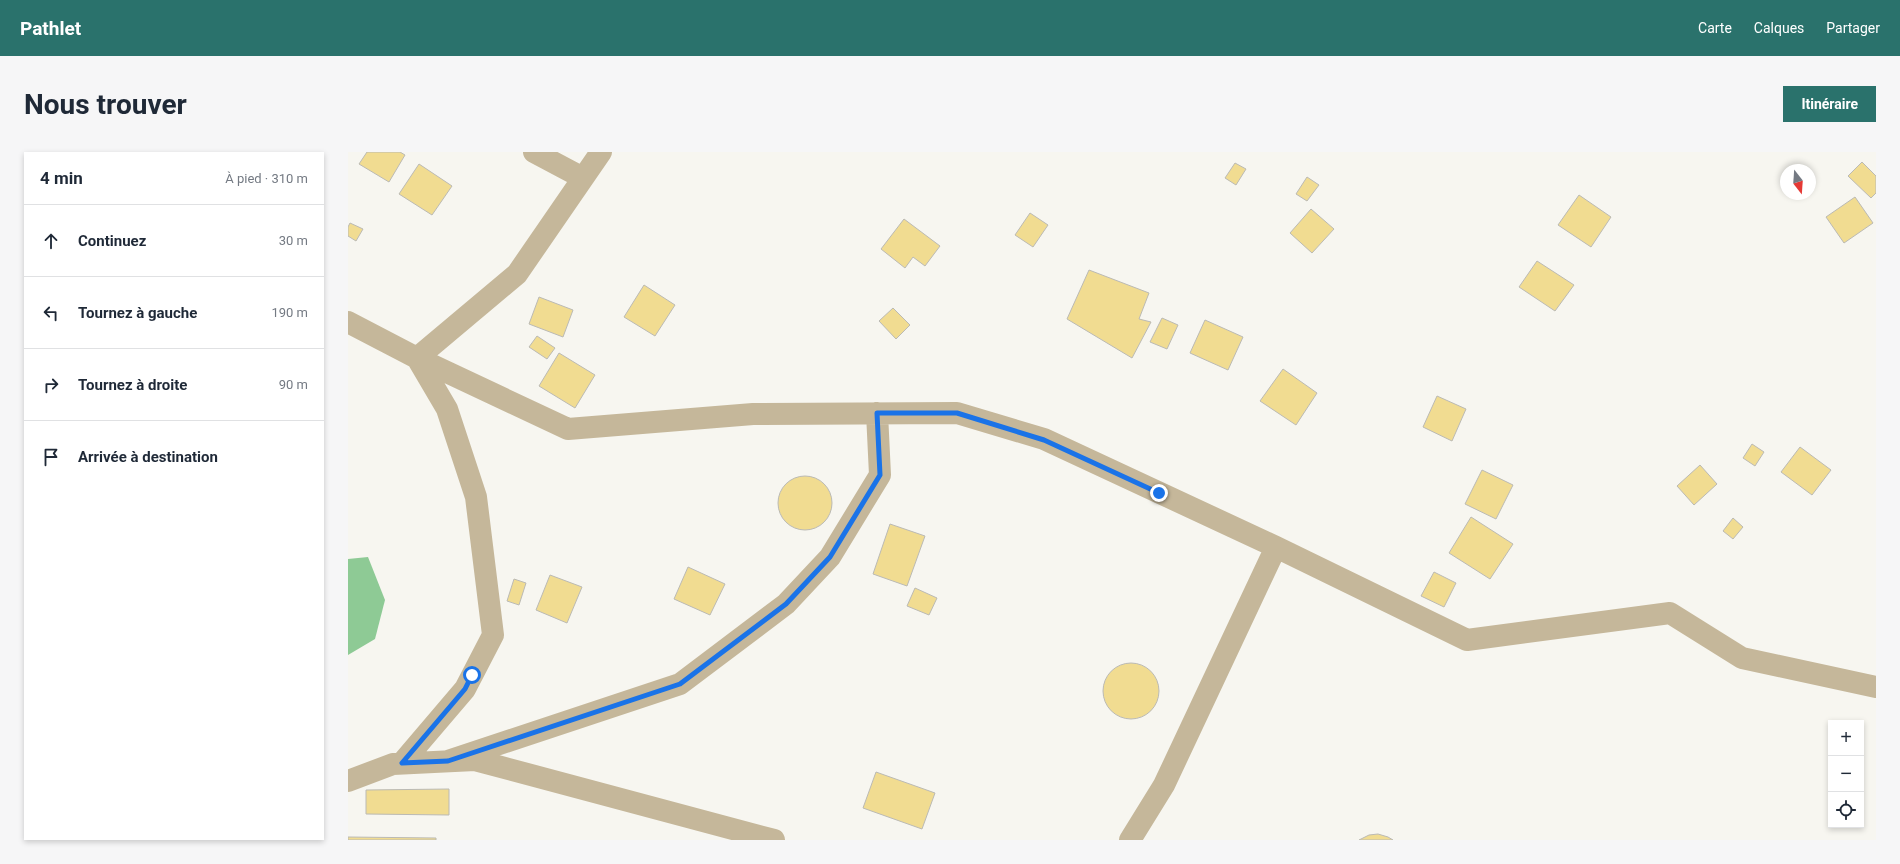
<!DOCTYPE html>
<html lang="fr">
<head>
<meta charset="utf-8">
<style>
  body { margin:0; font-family:Roboto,sans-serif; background:#f6f6f7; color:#1f2937 }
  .controls { position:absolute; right:12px; bottom:12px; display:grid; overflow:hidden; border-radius:0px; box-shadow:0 2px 6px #0003 }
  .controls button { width:36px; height:36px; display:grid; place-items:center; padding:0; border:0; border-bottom:1px solid #e0e1e3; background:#fff; color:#1f2937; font:20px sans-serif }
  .compass { position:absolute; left:1432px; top:12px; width:36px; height:36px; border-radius:50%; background:#fff; box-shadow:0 2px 6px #0003; rotate:163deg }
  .stop { position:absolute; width:12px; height:12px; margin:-9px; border:3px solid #1a73e8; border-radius:50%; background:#fff }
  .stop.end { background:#1a73e8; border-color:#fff; box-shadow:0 1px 4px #0008 }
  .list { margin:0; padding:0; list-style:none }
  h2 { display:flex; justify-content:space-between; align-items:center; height:52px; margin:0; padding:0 16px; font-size:17px }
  h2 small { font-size:13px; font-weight:400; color:#747a83 }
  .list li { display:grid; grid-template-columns:26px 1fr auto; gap:12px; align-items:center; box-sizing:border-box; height:72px; padding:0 16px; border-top:1px solid #e0e1e3 }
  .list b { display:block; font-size:15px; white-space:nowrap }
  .list em { font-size:13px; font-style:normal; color:#747a83 }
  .icon { flex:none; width:22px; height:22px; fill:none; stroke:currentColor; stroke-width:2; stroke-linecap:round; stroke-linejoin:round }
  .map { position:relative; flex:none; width:1528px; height:688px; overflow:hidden; border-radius:0px }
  header { display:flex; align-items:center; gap:24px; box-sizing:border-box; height:56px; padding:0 20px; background:#2a726c; color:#fff }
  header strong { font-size:19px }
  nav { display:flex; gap:22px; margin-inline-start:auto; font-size:14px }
  .intro { display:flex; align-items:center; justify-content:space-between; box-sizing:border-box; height:96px; padding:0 24px }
  h1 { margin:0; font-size:28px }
  .button { padding:10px 18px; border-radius:0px; background:#2a726c; color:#fff; font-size:14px; font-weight:700 }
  main { display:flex; gap:24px; padding:0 24px }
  aside { flex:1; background:#fff; border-radius:0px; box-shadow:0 2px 6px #0003 }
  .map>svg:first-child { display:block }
  .forest { fill:#8eca95 }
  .building { fill:#f1dc91; stroke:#bbbab4 }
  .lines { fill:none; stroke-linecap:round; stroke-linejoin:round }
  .minor { stroke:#c5b79a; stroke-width:22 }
  .route { stroke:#1a73e8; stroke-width:5 }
</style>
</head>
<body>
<header>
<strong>Pathlet</strong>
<nav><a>Carte</a><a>Calques</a><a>Partager</a></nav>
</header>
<div class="intro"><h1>Nous trouver</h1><a class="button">Itinéraire</a></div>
<main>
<aside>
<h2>4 min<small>À pied · 310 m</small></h2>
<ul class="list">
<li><svg class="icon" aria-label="ahead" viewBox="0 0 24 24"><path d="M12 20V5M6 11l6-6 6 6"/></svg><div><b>Continuez</b></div><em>30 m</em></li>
<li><svg class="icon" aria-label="left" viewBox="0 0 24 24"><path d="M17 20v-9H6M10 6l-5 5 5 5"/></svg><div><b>Tournez à gauche</b></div><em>190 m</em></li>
<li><svg class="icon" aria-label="right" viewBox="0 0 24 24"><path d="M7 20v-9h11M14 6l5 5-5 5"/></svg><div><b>Tournez à droite</b></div><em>90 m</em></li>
<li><svg class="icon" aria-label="arrive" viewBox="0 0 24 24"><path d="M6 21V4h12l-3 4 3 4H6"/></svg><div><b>Arrivée à destination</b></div></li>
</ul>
</aside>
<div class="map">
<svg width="1528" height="688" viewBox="0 0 1528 688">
  <rect width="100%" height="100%" fill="#f7f6f0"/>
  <!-- forest -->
  <path class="forest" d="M20,405L37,448L27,487L0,503V407Z"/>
  <!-- building -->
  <path class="building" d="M19,0H52L57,3L41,30L11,12Z
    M1514,10L1528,24V41L1523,46L1500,24Z
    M887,11L898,17L888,33L877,26Z
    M71,12L104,34L84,63L51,42Z
    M959,25L971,33L959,49L948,42Z
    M1231,43L1263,65L1243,95L1210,73Z
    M1507,45L1525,71L1496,91L1478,65Z
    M963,57L986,77L964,101L942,81Z
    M682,61L700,73L685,95L667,83Z
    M556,67L592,94L577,114L565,105L557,116L533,97Z
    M2,71L15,77L8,89L0,84V75Z
    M1189,109L1226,133L1207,159L1171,135Z
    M741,118L801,141L791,167L803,170L784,206L719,167Z
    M296,133L327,153L307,184L276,165Z
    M191,145L225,158L215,185L181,172Z
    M545,156L562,173L548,187L531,169Z
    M814,166L830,173L819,197L802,190Z
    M857,168L895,185L880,218L842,201Z
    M189,184L207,196L199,207L181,195Z
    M211,201L247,223L227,256L191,234Z
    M935,217L969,241L948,273L912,249Z
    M1089,244L1118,257L1104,289L1075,275Z
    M1404,292L1416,300L1407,314L1395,306Z
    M1452,295L1483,318L1464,343L1433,320Z
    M1352,313L1369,332L1346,353L1329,334Z
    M1134,318L1165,333L1148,367L1117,352Z
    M430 351a27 27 0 1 1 54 0a27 27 0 1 1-54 0Z
    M1123,365L1165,392L1142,427L1101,401Z
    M1385,366L1395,375L1385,387L1375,379Z
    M542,372L577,384L559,434L525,422Z
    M340,415L377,432L362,463L326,447Z
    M1086,420L1108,431L1096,455L1073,444Z
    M202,423L234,435L219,471L188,458Z
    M166,427L178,431L171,453L159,449Z
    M567,436L589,446L581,463L559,454Z
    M755 539a28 28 0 1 1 56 0a28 28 0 1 1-56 0Z
    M528,620L587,641L574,677L515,656Z
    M101,637V663L18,662V638Z
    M1030,682L1040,685L1045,688H1011L1021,683Z
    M0,685L88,686V688H0Z"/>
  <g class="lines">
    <!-- minor -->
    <path class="minor" d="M186,0L235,26
      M0,170L69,206L220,277L405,262L609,261L696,287L928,395L1119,488L1322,461L1394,506L1528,535
      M100,609L332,532L438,452L482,405L532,323L529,261
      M54,611L117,537L145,483L128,345L99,257L69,206L169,122L253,0
      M0,629L45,612L127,608L426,688
      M782,688L816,633L928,395"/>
  </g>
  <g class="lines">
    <!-- route -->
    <path class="route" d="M124,523L117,537L54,611L100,609L332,532L438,452L482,405L532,323L529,261H609L696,288L811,341"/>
  </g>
</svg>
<div class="controls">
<button>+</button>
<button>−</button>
<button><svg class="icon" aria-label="locate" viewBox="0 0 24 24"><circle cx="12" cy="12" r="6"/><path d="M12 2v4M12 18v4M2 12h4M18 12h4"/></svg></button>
</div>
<svg class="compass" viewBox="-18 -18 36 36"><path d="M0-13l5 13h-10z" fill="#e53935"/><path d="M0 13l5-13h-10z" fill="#747a83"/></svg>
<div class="stop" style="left:124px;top:523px"></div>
<div class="stop end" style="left:811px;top:341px"></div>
</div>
</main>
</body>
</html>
